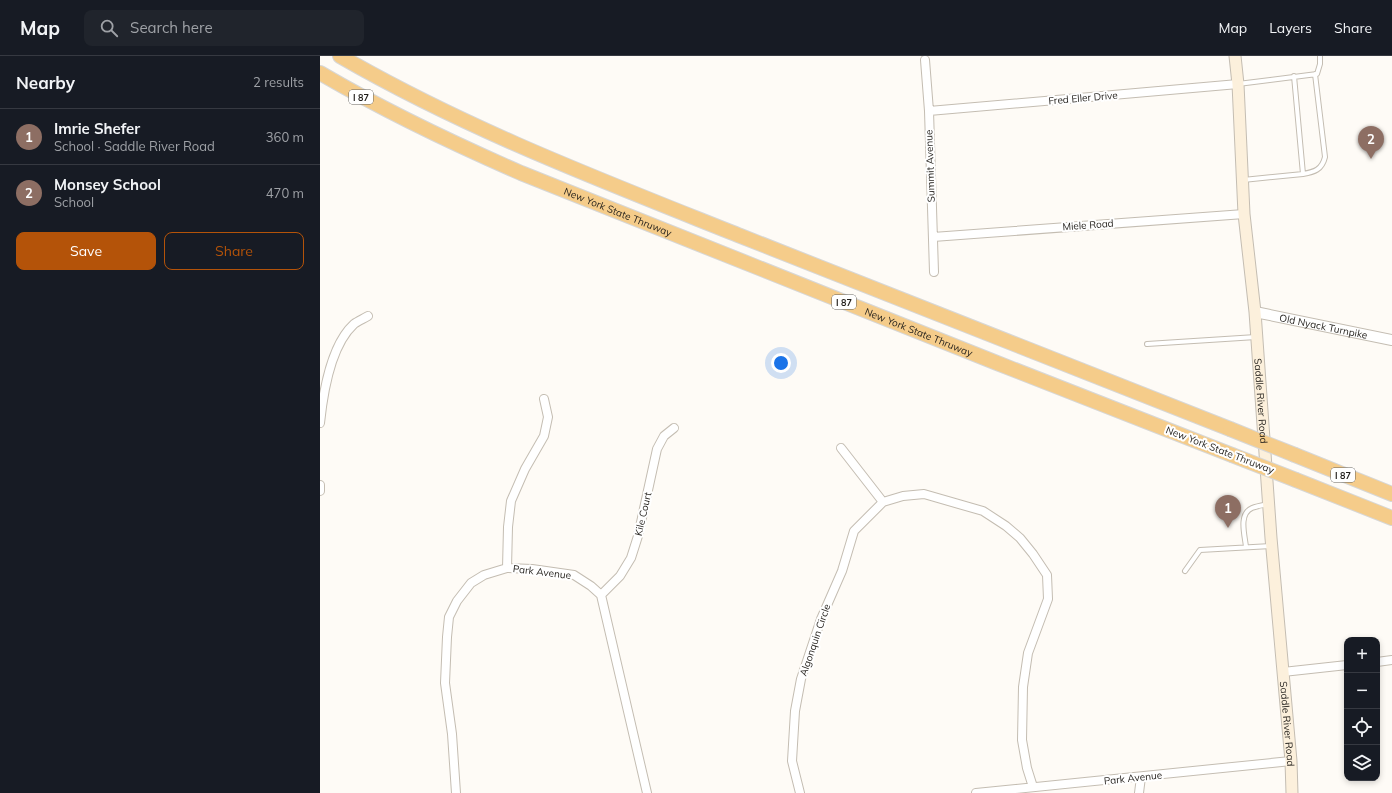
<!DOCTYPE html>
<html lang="en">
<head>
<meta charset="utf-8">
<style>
  body { margin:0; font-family:Mulish,sans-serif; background:#20242c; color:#f1f3f6 }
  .controls { position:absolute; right:12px; bottom:12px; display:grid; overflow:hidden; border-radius:8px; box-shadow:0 2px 6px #0003 }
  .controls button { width:36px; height:36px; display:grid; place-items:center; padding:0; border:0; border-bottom:1px solid #363941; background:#171b24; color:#f1f3f6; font:20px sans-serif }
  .you { position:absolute; left:461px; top:307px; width:14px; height:14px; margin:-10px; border:3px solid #fff; border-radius:50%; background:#1a73e8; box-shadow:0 0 0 6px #1a73e833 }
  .badge { display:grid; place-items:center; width:26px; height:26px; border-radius:50%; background:#b45309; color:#fff; font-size:13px; font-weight:700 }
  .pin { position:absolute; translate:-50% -33px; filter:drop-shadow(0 1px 2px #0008) }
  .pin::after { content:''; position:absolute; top:21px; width:14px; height:12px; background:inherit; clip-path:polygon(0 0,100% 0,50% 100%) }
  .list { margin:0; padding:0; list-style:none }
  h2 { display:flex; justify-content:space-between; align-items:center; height:52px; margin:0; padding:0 16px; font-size:17px }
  h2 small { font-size:13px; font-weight:400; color:#9ea1a6 }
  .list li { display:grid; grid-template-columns:26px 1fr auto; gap:12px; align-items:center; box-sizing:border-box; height:56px; padding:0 16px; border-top:1px solid #363941 }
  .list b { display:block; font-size:15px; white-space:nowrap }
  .list p { margin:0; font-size:13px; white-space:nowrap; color:#9ea1a6 }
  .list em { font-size:13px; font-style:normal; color:#9ea1a6 }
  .actions { display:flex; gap:8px; padding:12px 16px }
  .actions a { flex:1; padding:9px 0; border:1px solid #b45309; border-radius:8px; text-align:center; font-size:14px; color:#b45309 }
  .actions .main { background:#b45309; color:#fff }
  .icon { flex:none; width:22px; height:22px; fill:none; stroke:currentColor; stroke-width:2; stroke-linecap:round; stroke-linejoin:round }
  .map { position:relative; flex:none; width:1072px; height:737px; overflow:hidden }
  header { display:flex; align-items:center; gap:24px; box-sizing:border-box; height:56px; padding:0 20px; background:#171b24; border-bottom:1px solid #363941 }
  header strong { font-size:19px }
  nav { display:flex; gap:22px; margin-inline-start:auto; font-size:14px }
  .search { width:280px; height:36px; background:#20242c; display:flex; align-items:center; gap:10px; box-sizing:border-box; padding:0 14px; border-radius:8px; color:#9ea1a6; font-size:15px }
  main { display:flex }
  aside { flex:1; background:#171b24 }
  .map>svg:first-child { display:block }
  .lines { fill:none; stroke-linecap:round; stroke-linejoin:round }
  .service-casing { stroke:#c4bdb2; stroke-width:6 }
  .minor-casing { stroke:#c4bdb2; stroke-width:10 }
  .tertiary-casing { stroke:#c4bdb2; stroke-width:12 }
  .secondary-casing { stroke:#c4bdb2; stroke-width:13 }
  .motorway-casing { stroke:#d7d7d6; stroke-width:16 }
  .service { stroke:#fff; stroke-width:4 }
  .minor { stroke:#fff; stroke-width:8 }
  .tertiary { stroke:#fff; stroke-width:10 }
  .secondary { stroke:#fcf0dc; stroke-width:11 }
  .motorway { stroke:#f5cc8a; stroke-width:14 }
  .motorway-bridge-casing { stroke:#d7d7d6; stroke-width:16; stroke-linecap:butt }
  .motorway-bridge { stroke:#f5cc8a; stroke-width:14 }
  .labels { text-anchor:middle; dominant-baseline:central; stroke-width:4; stroke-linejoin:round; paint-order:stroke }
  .shield { fill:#fff; stroke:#64625f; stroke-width:1 }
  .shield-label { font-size:9px; font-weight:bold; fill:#221f1b }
  .street-label { font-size:10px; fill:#221f1b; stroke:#fff }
</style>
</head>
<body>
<header>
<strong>Map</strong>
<div class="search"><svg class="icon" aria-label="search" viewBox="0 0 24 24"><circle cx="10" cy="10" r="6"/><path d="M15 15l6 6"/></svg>Search here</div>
<nav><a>Map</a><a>Layers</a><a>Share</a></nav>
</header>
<main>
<aside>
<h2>Nearby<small>2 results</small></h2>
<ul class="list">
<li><span class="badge" style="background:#8d6e63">1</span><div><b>Imrie Shefer</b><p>School · Saddle River Road</p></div><em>360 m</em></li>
<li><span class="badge" style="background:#8d6e63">2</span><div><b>Monsey School</b><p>School</p></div><em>470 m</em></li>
</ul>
<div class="actions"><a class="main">Save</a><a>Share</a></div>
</aside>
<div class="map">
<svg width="1072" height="737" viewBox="0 0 1072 737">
  <rect width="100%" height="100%" fill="#fefbf6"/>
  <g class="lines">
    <defs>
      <path id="service" d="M918,28L997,18L1000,8V0
        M983,118C994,116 1002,114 1005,101L995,18
        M923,124L983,118L974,20
        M827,288L936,281
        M926,491C925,480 918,458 932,452C937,450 943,449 948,448
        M865,515L880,494L951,490"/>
      <path id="minor" d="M605,4L609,55L614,216
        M609,55L918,28
        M613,181L924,158
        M0,367C3,338 11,289 34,268C38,265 43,263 48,260
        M521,392L563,446
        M0,429V435
        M187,512L188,471L191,445L205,413L224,380L228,361L224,343
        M281,539L300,520L311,502L318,480L337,393L344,380L354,372
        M1057,606L1072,604
        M963,616L1027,609
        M136,737L132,678L125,627L127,581L129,561L137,545L151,527L164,519L187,512L212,513L254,519L271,530L281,539L327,737
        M480,737L472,705L475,655L481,623L501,563L522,515L534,475L563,446L583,440L604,438L663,455L686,470L700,482L713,498L727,519L728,543L708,597L703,631L702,684L707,712L713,731
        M656,737L971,705
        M819,737L821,721"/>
      <g id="tertiary">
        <path id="s1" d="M935,256L1072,284"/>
      </g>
      <g id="secondary">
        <path id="s2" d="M915,0L918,28L924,158L935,256L951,482L971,705L972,737"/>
      </g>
      <g id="motorway">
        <path d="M20,0C146,73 283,125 418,179C582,244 746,309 910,373"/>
        <path id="s3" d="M0,17C65,55 132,87 201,117L677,307L912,399"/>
        <path d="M975,399L1072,438"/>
        <path d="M976,424L1072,462"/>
      </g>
    </defs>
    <!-- service casing -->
    <use href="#service" class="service-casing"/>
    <!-- minor casing -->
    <use href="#minor" class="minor-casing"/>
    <!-- tertiary casing -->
    <use href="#tertiary" class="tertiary-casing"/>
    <!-- secondary casing -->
    <use href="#secondary" class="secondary-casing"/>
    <!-- motorway casing -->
    <use href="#motorway" class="motorway-casing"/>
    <!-- service -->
    <use href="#service" class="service"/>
    <!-- minor -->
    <use href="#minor" class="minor"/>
    <!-- tertiary -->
    <use href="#tertiary" class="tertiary"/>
    <!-- secondary -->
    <use href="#secondary" class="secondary"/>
    <!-- motorway -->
    <use href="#motorway" class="motorway"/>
    <defs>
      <path id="motorway-bridge" d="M910,373L975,399
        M912,399L976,424"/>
    </defs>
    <!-- motorway-bridge casing -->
    <use href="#motorway-bridge" class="motorway-bridge-casing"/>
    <!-- motorway-bridge -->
    <use href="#motorway-bridge" class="motorway-bridge"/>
  </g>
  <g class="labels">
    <!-- shield labels -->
    <g class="shield">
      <rect x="29" y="34" width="24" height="14" rx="3"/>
      <rect x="512" y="239" width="24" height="14" rx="3"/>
      <rect x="1011" y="412" width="24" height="14" rx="3"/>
    </g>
    <g class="shield-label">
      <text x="41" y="41">I 87</text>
      <text x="524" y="246">I 87</text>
      <text x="1023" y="419">I 87</text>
    </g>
    <!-- street labels -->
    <g class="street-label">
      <text transform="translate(763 42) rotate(-5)">Fred Eller Drive</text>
      <text transform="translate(610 110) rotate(-92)">Summit Avenue</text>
      <text stroke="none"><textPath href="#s3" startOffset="329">New York State Thruway</textPath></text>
      <text transform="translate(768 169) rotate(-4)">Miele Road</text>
      <text stroke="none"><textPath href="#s1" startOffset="70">Old Nyack Turnpike</textPath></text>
      <text stroke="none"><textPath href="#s3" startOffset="653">New York State Thruway</textPath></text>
      <text stroke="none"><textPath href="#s2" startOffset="346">Saddle River Road</textPath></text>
      <text transform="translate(900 394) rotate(21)">New York State Thruway</text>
      <text transform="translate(323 458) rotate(-77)">Kile Court</text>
      <text transform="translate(222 516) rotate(7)">Park Avenue</text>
      <text transform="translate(495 584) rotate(-71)">Algonquin Circle</text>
      <text stroke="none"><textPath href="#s2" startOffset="670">Saddle River Road</textPath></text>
      <text transform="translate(813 722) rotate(-6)">Park Avenue</text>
    </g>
  </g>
</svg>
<div class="controls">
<button>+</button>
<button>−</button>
<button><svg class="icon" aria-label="locate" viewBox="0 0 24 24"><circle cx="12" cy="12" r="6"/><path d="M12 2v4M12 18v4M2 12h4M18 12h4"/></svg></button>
<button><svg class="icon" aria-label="layers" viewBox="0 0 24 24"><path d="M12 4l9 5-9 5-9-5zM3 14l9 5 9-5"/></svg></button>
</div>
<div class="you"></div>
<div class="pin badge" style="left:908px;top:472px;background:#8d6e63">1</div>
<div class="pin badge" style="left:1051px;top:103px;background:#8d6e63">2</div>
</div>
</main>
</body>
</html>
